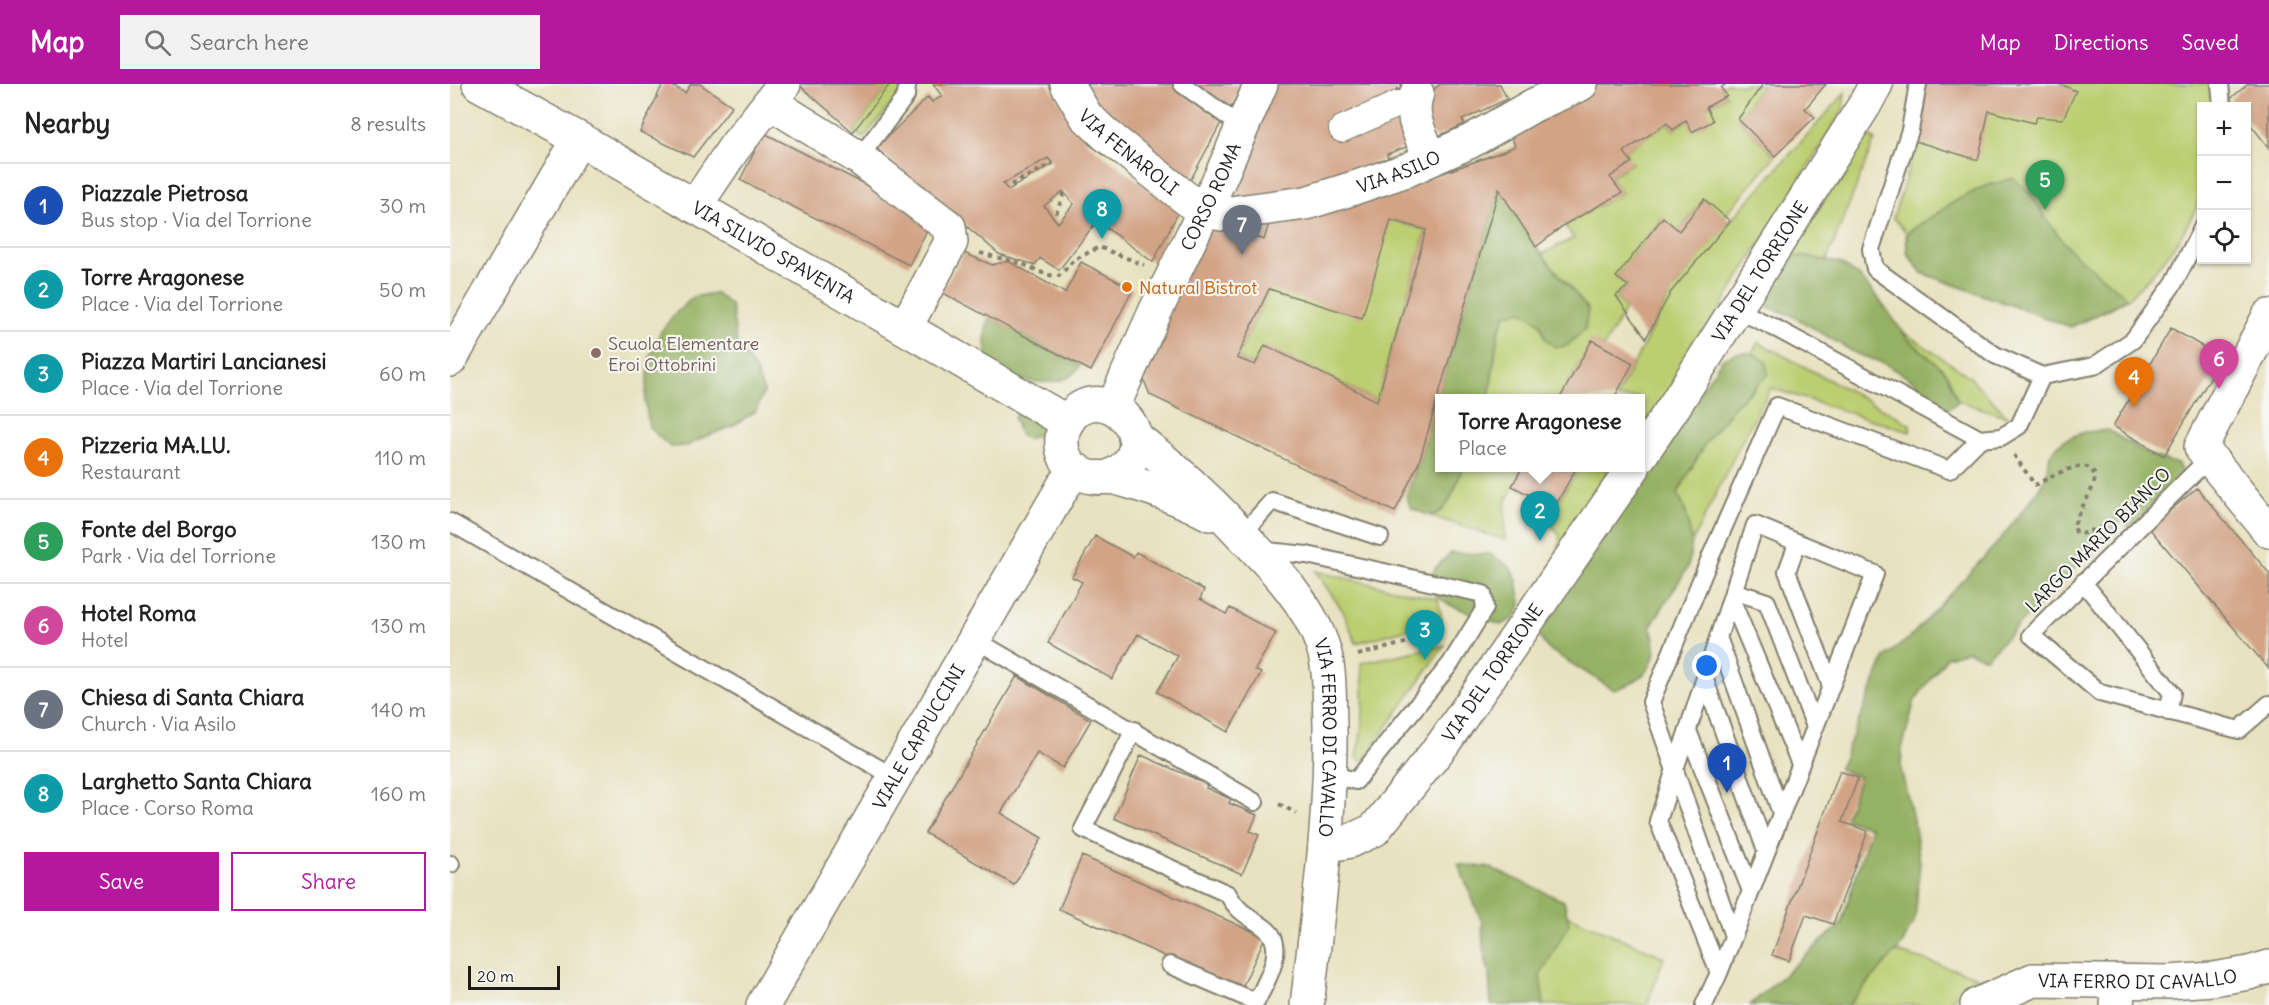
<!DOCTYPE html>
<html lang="en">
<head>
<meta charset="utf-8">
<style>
  body { margin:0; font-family:Delius,sans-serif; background:#f2f2f2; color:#222 }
  .controls { position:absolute; right:18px; top:18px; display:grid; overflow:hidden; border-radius:0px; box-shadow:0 2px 4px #0004 }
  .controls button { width:54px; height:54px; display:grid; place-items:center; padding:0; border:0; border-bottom:2px solid #e0e0e0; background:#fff; color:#222; font:30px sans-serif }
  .scale { position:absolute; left:18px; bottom:15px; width:92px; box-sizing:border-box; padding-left:6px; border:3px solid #1c1c1c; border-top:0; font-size:16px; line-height:21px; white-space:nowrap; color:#1c1c1c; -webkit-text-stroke:4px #f6f6f2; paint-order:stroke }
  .you { position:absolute; left:1257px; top:582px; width:21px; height:21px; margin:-15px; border:4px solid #fff; border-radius:50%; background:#1a73e8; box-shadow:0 0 0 9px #1a73e833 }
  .badge { display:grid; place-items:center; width:39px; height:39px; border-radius:50%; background:#b5179e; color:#fff; font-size:20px; font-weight:700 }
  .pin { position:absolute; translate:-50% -50px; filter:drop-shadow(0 2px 3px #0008) }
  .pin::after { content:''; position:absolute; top:32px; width:21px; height:18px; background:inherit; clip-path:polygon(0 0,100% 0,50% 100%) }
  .popup { position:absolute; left:985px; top:310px; width:210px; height:78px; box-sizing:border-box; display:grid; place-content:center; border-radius:0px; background:#fff; filter:drop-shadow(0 2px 4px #0005); font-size:20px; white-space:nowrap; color:#767676 }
  .popup b { font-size:22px; color:#222 }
  .popup::after { content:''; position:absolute; left:50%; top:100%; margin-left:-12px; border:12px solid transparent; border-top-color:#fff }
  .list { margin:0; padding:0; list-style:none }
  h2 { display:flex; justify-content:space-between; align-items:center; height:78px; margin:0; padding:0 24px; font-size:26px }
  h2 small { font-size:20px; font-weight:400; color:#767676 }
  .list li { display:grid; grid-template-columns:39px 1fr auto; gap:18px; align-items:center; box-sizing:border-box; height:84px; padding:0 24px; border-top:2px solid #e0e0e0 }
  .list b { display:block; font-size:22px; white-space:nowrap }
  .list p { margin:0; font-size:20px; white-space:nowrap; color:#767676 }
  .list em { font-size:20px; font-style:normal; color:#767676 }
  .actions { display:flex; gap:12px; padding:18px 24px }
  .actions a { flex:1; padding:14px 0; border:2px solid #b5179e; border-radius:0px; text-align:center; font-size:21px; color:#b5179e }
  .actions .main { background:#b5179e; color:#fff }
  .icon { flex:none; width:33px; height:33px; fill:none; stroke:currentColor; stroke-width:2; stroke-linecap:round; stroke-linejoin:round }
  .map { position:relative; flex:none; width:1819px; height:921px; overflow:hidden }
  header { display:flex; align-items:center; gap:36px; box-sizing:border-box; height:84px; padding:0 30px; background:#b5179e; color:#fff }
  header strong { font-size:28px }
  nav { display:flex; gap:33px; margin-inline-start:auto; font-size:21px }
  .search { width:420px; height:54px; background:#f2f2f2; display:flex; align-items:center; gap:15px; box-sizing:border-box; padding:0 21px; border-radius:0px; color:#767676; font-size:22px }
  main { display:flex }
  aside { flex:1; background:#fff }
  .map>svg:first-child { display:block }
  .green { fill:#bcce71; stroke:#6c7546; stroke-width:1.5 }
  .forest { fill:#95b163; stroke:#586640; stroke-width:1.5 }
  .building { fill:#d2a385; fill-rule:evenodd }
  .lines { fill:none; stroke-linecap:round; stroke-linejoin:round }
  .service-casing { stroke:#827f6e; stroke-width:20 }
  .pedestrian-casing { stroke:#827f6e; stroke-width:28 }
  .minor-casing { stroke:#827f6e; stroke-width:36 }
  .tertiary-casing { stroke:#827f6e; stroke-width:36 }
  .path { stroke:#827f6e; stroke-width:4; stroke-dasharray:4.5 4.5; stroke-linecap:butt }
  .service { stroke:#fff; stroke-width:16 }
  .pedestrian { stroke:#fff; stroke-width:26 }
  .minor { stroke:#fff; stroke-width:33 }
  .tertiary { stroke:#fff; stroke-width:33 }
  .food-dot { fill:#e8710a; stroke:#f6f6f2; stroke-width:2 }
  .education-dot { fill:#8d6e63; stroke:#f6f6f2; stroke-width:2 }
  .labels { text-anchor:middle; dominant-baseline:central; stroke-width:4.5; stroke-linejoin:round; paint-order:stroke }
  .street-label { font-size:18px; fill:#1c1c1c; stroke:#f6f6f2 }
  .food-label { font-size:18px; fill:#c56008; stroke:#f6f6f2; text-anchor:start }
  .education-label { font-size:18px; fill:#785e54; stroke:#f6f6f2; text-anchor:start }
</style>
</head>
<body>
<header>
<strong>Map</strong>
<div class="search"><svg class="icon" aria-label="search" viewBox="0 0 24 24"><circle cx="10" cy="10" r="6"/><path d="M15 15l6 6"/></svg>Search here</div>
<nav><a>Map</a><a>Directions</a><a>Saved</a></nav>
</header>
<main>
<aside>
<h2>Nearby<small>8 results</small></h2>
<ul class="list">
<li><span class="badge" style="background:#1a4fb4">1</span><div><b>Piazzale Pietrosa</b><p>Bus stop · Via del Torrione</p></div><em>30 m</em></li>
<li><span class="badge" style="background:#0f9aa8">2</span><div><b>Torre Aragonese</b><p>Place · Via del Torrione</p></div><em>50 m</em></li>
<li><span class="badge" style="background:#0f9aa8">3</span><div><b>Piazza Martiri Lancianesi</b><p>Place · Via del Torrione</p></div><em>60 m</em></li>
<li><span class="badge" style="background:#e8710a">4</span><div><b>Pizzeria MA.LU.</b><p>Restaurant</p></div><em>110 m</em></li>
<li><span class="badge" style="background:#2e9e5b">5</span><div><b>Fonte del Borgo</b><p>Park · Via del Torrione</p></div><em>130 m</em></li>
<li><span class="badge" style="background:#d1479c">6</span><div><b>Hotel Roma</b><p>Hotel</p></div><em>130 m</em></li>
<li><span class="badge" style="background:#6b7280">7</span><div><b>Chiesa di Santa Chiara</b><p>Church · Via Asilo</p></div><em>140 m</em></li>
<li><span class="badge" style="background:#0f9aa8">8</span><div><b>Larghetto Santa Chiara</b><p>Place · Corso Roma</p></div><em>160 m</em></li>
</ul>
<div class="actions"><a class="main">Save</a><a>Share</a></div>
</aside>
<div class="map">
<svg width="1819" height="921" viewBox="0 0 1819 921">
  <rect width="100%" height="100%" fill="#f6f6f2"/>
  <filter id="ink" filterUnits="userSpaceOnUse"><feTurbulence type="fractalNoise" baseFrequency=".0167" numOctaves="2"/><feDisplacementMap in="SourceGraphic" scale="12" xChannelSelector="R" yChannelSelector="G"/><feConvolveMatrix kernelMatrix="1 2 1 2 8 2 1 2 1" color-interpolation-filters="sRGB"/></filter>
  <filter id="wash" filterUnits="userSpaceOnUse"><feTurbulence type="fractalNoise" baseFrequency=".008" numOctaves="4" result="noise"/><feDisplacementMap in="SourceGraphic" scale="24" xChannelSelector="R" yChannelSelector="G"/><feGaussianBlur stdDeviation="1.35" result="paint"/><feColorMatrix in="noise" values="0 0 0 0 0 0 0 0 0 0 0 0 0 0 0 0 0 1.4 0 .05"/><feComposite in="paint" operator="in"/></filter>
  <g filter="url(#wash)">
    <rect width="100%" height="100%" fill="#e8e2c0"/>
    <!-- green -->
    <path class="green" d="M440,0H454L452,9L413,54L403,48Z
      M1276,0H1313L1288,35L1325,72L1274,133L1254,115L1229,147L1212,134L1166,193L1178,202L1166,212L1175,225L1154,263L1142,257L1110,314H1039L1048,249L1056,230L1073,227L1090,239L1095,254L1138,225L1092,170L1124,154L1114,141L1172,109L1160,93L1182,79L1174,68L1217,39L1223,46L1256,23L1277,12L1271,4Z
      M1478,0H1762L1763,22H1752V106C1743,142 1707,189 1679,213C1665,225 1639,234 1621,243L1472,189L1457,169L1456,148L1443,134L1460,80Z
      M1395,9L1393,26L1191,352L1190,314H1166L1221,208L1265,154Z
      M1414,51L1425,55L1377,176L1341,171Z
      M941,136L976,146L927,317L815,262L805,281L787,274L819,205Z
      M1452,247L1519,292L1558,333L1508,317L1496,288L1457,254Z
      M1308,258L1450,334L1460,341V348L1321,304L1295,351L1242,458L1236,429L1228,409L1256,358L1286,320L1305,304L1316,277L1302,269Z
      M1012,384H1072L1055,421V456L978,431C1001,427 1006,402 1012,384Z
      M1129,384H1169L1108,468C1113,453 1108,444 1095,438Z
      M865,487L988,515L992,536L906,559L893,527Z
      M995,561L912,678L907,673C914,638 915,615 911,579Z
      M1117,831L1214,873L1197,921H1050Z
      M1396,853L1527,892L1496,921H1324Z"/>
    <!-- forest -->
    <path class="forest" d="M1563,94L1580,109L1596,135L1621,167L1678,214L1621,243L1472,189L1457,169V149L1507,116L1533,103Z
      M1049,105L1075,136L1086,163L1138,225L1135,245L1118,261L1106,264L1095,254L1090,239L1073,227L1056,230L1048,249L1039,314H990V384H1012C1007,398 999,431 980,431C974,431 967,426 961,424L956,412L969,378Z
      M1341,171L1390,179L1409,192L1429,215L1457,254L1496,288L1508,317L1499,325L1479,316L1465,298L1436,280L1407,270L1341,231L1312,221Z
      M266,209L281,221L287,259L305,285L314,308L305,328L281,343L254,353L237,362L220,363L199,343L195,317L200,273L210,249L222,233L243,213Z
      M539,233L630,281C619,306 570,300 550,288C531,277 534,250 539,233Z
      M1287,269H1302L1316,277L1318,291L1286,320L1256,358L1228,409L1236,429L1242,458L1238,483L1201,542C1202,549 1206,559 1205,566C1203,589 1184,600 1164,606L1098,565L1086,549L1273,274Z
      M570,324L596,341L593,350L577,355L569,350L564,334Z
      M1658,346L1698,370L1728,380L1732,388L1730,397L1679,444L1672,436L1536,574L1517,567L1497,573L1465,616L1452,665L1451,685L1465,744L1470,778L1465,835L1452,861L1398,921H1300L1391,840L1421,744L1395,735L1410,693L1389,685L1435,573L1459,554L1549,457L1584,412L1596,393L1600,370L1614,356L1634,348Z
      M1001,469L1040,470L1059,482L1067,496L1071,520L1065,534L1051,541L1000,521L985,511L979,496L986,483Z
      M1008,780L1041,784L1114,817L1119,840L1090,892L1094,921H1041L1039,889L1033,863L1032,838Z"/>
    <g id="blocks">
      <!-- building -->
      <path class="building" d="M213,0H219L235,9L241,0H250L282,22L243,73L190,48Z
        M348,0H440L403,48Z
        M483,0H598L639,60L729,127L703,178L647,137L609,186L590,174L585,181L549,170L426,64L478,13L482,18L492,12ZM598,74L603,80L558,106L553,100ZM613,107L624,120L608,139L594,122Z
        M622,0H721L772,37L734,108Z
        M738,0H793L778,29Z
        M819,0H959L952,9L947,4L932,26L947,32L959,62L937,70L938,74L850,106L771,119Z
        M990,0H1050L1057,15L1012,36L1015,40L984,54L969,19Z
        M1150,0H1276L1271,4L1277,12L1256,23L1263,37L1242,48L1236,36L1223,46L1217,39L1174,68L1182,78L1160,93L1172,109L1114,141L1086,163L1049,105L969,378L945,428L700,311L692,291L758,137L814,156L822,129L963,100L1054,67L1065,62L1058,43ZM941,136L976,146L927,317L815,261L805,281L787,274L819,205L912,234Z
        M1313,0H1376L1355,25L1365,33L1325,72L1288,35Z
        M1473,0H1610L1626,7L1613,35L1587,33L1584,39L1539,27L1528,76L1465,57Z
        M1798,0H1819V64L1797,36L1796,22H1786L1780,15Z
        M314,49L483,135L459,181L290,96Z
        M1254,115L1280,137L1221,208L1196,254L1166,212L1178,202L1166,193L1213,133L1229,147Z
        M514,169L542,181L558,177L615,209L631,178L683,205L641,287L491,208Z
        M1721,244L1772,274L1714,372L1663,342Z
        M1142,256L1183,279L1164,314H1110Z
        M1072,384H1126L1104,424L1062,402Z
        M1747,404L1819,489L1818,584L1699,444Z
        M645,452L683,473L686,468L754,506L750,515L776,530L780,524L826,549L805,586L811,589L778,648L707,608L728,572L688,550L662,595L598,559L632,498L622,493Z
        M567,592L641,636L613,684L587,669L551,729L592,754L564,801L475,749Z
        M691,671L757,700L756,704L781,715L779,719L807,731L800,747L809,751L792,790L664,734Z
        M1390,687L1408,694L1392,738L1418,747L1383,840L1356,831L1339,877L1322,871Z
        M632,772L815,853L791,906L609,825Z"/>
    </g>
  </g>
  <g filter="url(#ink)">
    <use href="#blocks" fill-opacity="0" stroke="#827f6e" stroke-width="1.5"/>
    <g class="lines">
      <defs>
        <path id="service" d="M732,0L792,43
          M1468,0L1460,46L1421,165L1425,185L1545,271L1592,292
          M1770,0L1772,22
          M409,74L456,12L457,2
          M1286,225L1329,246L1530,355L1551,353L1569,342L1592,292
          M1592,292L1644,282L1683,256L1724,199L1752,144
          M1760,373L1581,551L1650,609L1789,646L1819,620
          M0,438L444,693
          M792,451L822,417L930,453
          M1347,460L1337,487L1381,602
          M808,466L857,471L1033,510L1035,524L1001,579L906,697L880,690
          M1633,498L1722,609L1718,628
          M1283,507L1317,518L1365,643
          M1281,514L1350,680
          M1268,553L1331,729
          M524,555L805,718
          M1255,596L1316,767
          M684,646L633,745L778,810C788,829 799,832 815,844C839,862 815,900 806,918L720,881
          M1238,647L1301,807
          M0,780H1
          M1283,852L1201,618L1260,474L1327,322L1499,386L1530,355
          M1254,921L1269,889L1425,490L1305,441L1208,737L1269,889"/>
        <path id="pedestrian" d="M892,45L948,20"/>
        <g id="minor">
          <path id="s1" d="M617,0L636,32L655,50L752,127L772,130L856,119L904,104L957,86L1021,57L1084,21L1131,0"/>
          <path d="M967,9C958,33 972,53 981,75"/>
          <path d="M321,19L409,74L499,143L501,158L455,244"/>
          <path d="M245,122L284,64L334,0"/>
          <path d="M1819,232L1751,363L1819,447"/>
          <path d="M0,276L129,55"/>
          <path id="s2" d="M663,323L705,228L771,92L811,0"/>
          <path d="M1667,921L1669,897"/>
        </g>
        <g id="tertiary">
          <path id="s3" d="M29,0L129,55L617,338"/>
          <path id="s4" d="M685,353C724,383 759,415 792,451C823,483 857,517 872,560C881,585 879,615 880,641C881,735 868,828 857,921"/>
          <path id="s5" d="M1190,372L1225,321L1414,22L1426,0"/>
          <path d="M659,393C726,363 650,284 617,338C611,348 610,362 615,373C619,381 627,388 635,391C645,396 656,392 666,394C700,403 730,414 760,430"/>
          <path id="s6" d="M875,762L900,757L924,746L993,660L1183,384"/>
          <path id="s7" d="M313,921L614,401L627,386"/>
          <path id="s8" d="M1527,921L1583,896L1718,898L1763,895L1799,889L1819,883"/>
        </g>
      </defs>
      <!-- service casing -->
      <use href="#service" class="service-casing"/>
      <!-- pedestrian casing -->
      <use href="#pedestrian" class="pedestrian-casing"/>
      <!-- minor casing -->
      <use href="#minor" class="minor-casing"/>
      <!-- tertiary casing -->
      <use href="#tertiary" class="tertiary-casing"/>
      <!-- path -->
      <path class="path" d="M561,101L603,79
        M606,130L614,109
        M530,169L573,180L597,191L609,192L624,176L649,163L694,181
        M1564,371L1585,401C1597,395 1632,374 1642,386C1645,390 1645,395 1644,399C1639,414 1628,427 1624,442L1626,448L1630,450L1654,443
        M908,571L959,558
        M829,720L846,729"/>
      <!-- service -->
      <use href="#service" class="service"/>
      <!-- pedestrian -->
      <use href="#pedestrian" class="pedestrian"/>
      <!-- minor -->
      <use href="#minor" class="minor"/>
      <!-- tertiary -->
      <use href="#tertiary" class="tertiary"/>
    </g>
  </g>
  <!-- markers -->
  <circle class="food-dot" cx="677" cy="203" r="6"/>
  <circle class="education-dot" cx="146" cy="269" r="6"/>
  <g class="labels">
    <!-- street labels -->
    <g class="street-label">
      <text stroke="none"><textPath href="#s1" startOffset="93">VIA FENAROLI</textPath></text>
      <text stroke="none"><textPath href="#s1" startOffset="390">VIA ASILO</textPath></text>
      <text stroke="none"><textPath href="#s2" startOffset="232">CORSO ROMA</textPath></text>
      <text stroke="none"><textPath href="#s3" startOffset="339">VIA SILVIO SPAVENTA</textPath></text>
      <text stroke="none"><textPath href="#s5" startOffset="220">VIA DEL TORRIONE</textPath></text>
      <text transform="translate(1648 456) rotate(-45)">LARGO MARIO BIANCO</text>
      <text stroke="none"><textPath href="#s6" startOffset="249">VIA DEL TORRIONE</textPath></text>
      <text stroke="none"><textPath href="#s7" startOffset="310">VIALE CAPPUCCINI</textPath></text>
      <text stroke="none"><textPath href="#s4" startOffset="376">VIA FERRO DI CAVALLO</textPath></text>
      <text stroke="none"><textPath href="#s8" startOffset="166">VIA FERRO DI CAVALLO</textPath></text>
    </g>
    <!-- food labels -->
    <g class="food-label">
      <text x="689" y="203">Natural Bistrot</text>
    </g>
    <!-- education labels -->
    <g class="education-label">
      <text x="158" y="259">Scuola Elementare<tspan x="158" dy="21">Eroi Ottobrini</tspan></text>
    </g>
  </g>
</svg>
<div class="controls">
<button>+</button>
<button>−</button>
<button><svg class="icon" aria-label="locate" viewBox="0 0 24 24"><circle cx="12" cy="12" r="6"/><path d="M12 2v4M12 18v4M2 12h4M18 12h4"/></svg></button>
</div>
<div class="scale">20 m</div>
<div class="you"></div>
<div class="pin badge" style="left:1277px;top:709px;background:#1a4fb4">1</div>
<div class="pin badge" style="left:1090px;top:457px;background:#0f9aa8">2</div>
<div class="popup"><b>Torre Aragonese</b>Place</div>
<div class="pin badge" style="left:975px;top:576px;background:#0f9aa8">3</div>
<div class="pin badge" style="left:1684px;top:323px;background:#e8710a">4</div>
<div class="pin badge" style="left:1595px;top:126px;background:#2e9e5b">5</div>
<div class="pin badge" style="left:1769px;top:305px;background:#d1479c">6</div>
<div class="pin badge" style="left:792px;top:171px;background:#6b7280">7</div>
<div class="pin badge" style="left:652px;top:155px;background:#0f9aa8">8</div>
</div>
</main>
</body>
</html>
